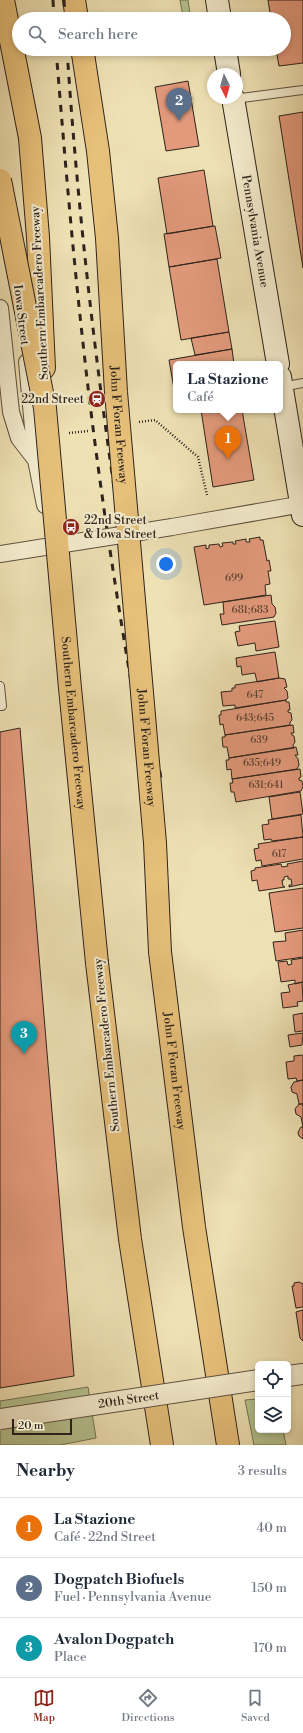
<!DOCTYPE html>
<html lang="en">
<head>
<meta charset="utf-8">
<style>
  body { margin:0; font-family:"Libre Bodoni",serif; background:#f6f6f7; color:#1f2937 }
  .controls { position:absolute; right:12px; bottom:12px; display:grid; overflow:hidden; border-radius:6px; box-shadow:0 2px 6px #0003 }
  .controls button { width:36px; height:36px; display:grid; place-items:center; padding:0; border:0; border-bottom:1px solid #e0e1e3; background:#fff; color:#1f2937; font:20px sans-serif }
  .compass { position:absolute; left:207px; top:68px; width:36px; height:36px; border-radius:50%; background:#fff; box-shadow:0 2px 6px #0003; rotate:175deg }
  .scale { position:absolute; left:12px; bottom:10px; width:60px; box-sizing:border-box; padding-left:4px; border:2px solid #2e231c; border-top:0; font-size:11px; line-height:14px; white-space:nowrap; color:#2e231c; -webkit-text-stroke:3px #f4ecce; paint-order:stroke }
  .you { position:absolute; left:166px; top:564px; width:14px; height:14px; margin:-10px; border:3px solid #fff; border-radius:50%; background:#1a73e8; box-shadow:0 0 0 6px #1a73e833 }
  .badge { display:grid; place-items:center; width:26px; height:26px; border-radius:50%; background:#8f2418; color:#fff; font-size:13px; font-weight:700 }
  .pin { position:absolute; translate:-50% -33px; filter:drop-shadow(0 1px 2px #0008) }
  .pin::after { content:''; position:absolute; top:21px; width:14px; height:12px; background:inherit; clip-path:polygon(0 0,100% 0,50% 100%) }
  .popup { position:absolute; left:173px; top:361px; width:110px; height:52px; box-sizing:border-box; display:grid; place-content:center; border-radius:6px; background:#fff; filter:drop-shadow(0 1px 3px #0005); font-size:13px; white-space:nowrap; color:#747a83 }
  .popup b { font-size:15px; color:#1f2937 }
  .popup::after { content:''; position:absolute; left:50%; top:100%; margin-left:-8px; border:8px solid transparent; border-top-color:#fff }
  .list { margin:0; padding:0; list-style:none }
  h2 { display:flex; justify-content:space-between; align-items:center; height:52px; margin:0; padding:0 16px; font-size:17px }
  h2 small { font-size:13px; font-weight:400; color:#747a83 }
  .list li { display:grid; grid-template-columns:26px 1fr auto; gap:12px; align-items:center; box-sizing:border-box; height:60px; padding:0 16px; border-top:1px solid #e0e1e3 }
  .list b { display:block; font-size:15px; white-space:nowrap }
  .list p { margin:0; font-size:13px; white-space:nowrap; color:#747a83 }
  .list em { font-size:13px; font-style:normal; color:#747a83 }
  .icon { flex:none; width:22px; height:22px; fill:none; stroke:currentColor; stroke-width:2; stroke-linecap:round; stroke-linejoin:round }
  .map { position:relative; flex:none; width:303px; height:1445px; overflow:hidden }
  .search { position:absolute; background:#fff; box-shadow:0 2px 6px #0003; left:12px; right:12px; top:12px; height:44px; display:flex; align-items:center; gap:10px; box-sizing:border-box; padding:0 14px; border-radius:22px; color:#747a83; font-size:15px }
  .sheet { height:232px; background:#fff }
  nav { display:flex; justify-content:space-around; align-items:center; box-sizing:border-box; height:56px; border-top:1px solid #e0e1e3; background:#fff; font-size:11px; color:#747a83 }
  nav a { display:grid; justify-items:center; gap:2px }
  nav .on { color:#8f2418 }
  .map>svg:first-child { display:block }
  .green { fill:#b5c390; stroke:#727356 }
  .building { fill:#e39a7c; stroke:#2e231c }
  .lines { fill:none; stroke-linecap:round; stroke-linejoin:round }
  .service-casing { stroke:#5e5242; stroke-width:10 }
  .minor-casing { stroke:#5e5242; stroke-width:18 }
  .tertiary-casing { stroke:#5e5242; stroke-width:22 }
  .secondary-casing { stroke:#2e231c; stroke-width:24 }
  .motorway-casing { stroke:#2e231c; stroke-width:24 }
  .path { stroke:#2e231c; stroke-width:2.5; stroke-dasharray:1 2; stroke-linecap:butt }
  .service { stroke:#f4ecce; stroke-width:8 }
  .minor { stroke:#f4ecce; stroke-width:16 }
  .tertiary { stroke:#f4ecce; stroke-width:20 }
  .secondary { stroke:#f4ecce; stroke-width:22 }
  .motorway { stroke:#e7c07a; stroke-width:22 }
  .rail { stroke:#2e231c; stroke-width:3; stroke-dasharray:7 7; stroke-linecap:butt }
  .minor-bridge-casing { stroke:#5e5242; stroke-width:18; stroke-linecap:butt }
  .tertiary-bridge-casing { stroke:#5e5242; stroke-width:22; stroke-linecap:butt }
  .motorway-bridge-casing { stroke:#2e231c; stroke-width:24; stroke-linecap:butt }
  .minor-bridge { stroke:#f4ecce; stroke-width:16 }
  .tertiary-bridge { stroke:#f4ecce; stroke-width:20 }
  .motorway-bridge { stroke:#e7c07a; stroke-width:22 }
  .labels { text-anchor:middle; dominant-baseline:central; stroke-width:4; stroke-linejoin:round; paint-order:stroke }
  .number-label { font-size:10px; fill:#5b4134 }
  .street-label { font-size:12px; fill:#2e231c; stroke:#f4ecce }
  .poi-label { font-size:12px; fill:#2e231c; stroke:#f4ecce; text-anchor:end }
</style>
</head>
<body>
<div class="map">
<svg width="303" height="1445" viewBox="0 0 303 1445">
  <rect width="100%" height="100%" fill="#eee1b4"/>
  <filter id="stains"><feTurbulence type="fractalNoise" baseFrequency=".005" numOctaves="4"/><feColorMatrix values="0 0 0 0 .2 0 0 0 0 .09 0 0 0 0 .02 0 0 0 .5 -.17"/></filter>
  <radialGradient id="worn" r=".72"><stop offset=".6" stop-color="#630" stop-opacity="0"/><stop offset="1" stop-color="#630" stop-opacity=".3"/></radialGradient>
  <!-- green -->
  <path class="green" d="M180,0H188L190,14L183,16Z
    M88,1387L96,1438L60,1445H0V1401Z
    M258,1399V1430H283L286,1445H254L245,1400Z"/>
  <!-- building -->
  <path class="building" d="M268,0H303V63L279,66L276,49H284V19H271Z
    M188,81L199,146L166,151L155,87Z
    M303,112V268L279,116Z
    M204,170L213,226L167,234L158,178Z
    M215,226L221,258L169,267L164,234Z
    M217,259L229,332L181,340L169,267Z
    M229,332L232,349L195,355L191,338Z
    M232,349L234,364H176V400L169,360Z
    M201,410H242L254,480L213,487Z
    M260,537V540H263L267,561L269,560L271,571H268L270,584L265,585L266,595L204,605L194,547L206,545V549L209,548V545L219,544L220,547L223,546L222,543L233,542V544H236L235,541L246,539V542H250L249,539Z
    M271,595L272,604L275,607L276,613L274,617L222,625L220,614H224L223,602Z
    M275,621L279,647L256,651L255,643L238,646L235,632L240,631L239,626Z
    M275,652L279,678L257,682L255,673L242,675L241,666L237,667L236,658Z
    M279,678L285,679L287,687L284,688L287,691L288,698L286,700L235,708V705L223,706L221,692L232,691V688H235V685Z
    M286,700V702H289L290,710H288V712L291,713L292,720L290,722V725L225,735L223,724L220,725L219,715H221V711Z
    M293,725L294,733H291L292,735L294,736L295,742L293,745L294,748L229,758L227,747H223L222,737H225V735Z
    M20,728L74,1376L0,1388V732Z
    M296,747L298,755H295L298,759L299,765L297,769L232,779L231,769L227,770L226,760H229V758Z
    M300,769L301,777L299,778V780L302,781L303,787L301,791L236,802L234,792H231L230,783H233L232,779Z
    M300,792L303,814L272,819L269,797Z
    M301,815L303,837L272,841L271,839L264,840L262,825L269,824L268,820Z
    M303,837V859L262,866L261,860L256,861L254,849L259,848L258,844Z
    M303,861V884L289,887V885H292L291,879H288V876L284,877V880H282L283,886L285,887L259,891L257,880L252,881L251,871L255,870V868L281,864L282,867L288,866L287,864Z
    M303,888V928L275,932L269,893Z
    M303,930V957L276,961L273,942L286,941L285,933Z
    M303,958V982L295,984V980L281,982L278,962L287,961L288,965L292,964L291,960Z
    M302,982L303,1001L297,1002L298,1006L283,1008L281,993L290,992L288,985Z
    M303,1013V1031L295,1032L293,1015Z
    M303,1033L302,1045L290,1047L288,1035Z
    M303,1055V1080L297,1081L296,1078L288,1079L286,1062L294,1061V1056Z
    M303,1080V1104H299L297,1094L292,1092L291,1087L294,1082Z
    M299,1104H303V1127L301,1117L296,1114L295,1109Z
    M301,1127H303V1139L299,1136L298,1132Z
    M299,1282L303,1284V1307L296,1308L292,1286H294V1283Z
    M303,1310V1341L300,1338L296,1312Z"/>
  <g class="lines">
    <defs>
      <path id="service" d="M234,99L303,90
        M282,387L303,383
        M0,686L2,706H0"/>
      <path id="minor" d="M0,308L11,412L19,438L36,460
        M27,362L36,460L45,505
        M172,527L303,504
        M0,554L64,544"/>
      <path id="tertiary" d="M288,1376L303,1374"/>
      <g id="secondary">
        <path d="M217,0L220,19"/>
        <path d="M225,49L229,74"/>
        <path id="s1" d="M233,98L278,364"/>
        <path d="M280,377L303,515"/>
      </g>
      <g id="motorway">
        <path d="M3,0L30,138L38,237L44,368"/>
        <path d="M74,0L77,19"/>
        <path id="s2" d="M160,952L194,1227L228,1445"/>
        <path d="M97,963L130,1239L162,1445"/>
      </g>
    </defs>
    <!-- service casing -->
    <use href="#service" class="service-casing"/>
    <!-- minor casing -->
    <use href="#minor" class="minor-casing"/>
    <!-- tertiary casing -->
    <use href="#tertiary" class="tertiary-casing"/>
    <!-- secondary casing -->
    <use href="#secondary" class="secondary-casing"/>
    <!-- motorway casing -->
    <use href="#motorway" class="motorway-casing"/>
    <!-- path -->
    <path class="path" d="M139,422L155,420L198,457L207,495
      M69,433L88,431"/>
    <!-- service -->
    <use href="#service" class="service"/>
    <!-- minor -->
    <use href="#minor" class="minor"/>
    <!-- tertiary -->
    <use href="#tertiary" class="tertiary"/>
    <!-- secondary -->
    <use href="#secondary" class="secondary"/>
    <!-- motorway -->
    <use href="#motorway" class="motorway"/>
    <!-- rail -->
    <path class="rail" d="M53,0L54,19
      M64,0L65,19
      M56,49C64,147 72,245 83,343C99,491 123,639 149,786
      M67,49C83,296 119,541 162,784"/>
    <defs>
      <path id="minor-bridge" d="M64,544L172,527"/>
      <g id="tertiary-bridge">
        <path id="s3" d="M0,1419L258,1380"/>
      </g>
      <g id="motorway-bridge">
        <path id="s4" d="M83,54L98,151L107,238L116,392L155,843L160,952"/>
        <path id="s5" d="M0,180L45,408L70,688L97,963"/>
      </g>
    </defs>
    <!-- minor-bridge casing -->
    <use href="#minor-bridge" class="minor-bridge-casing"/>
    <!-- tertiary-bridge casing -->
    <use href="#tertiary-bridge" class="tertiary-bridge-casing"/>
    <!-- motorway-bridge casing -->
    <use href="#motorway-bridge" class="motorway-bridge-casing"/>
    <!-- minor-bridge -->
    <use href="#minor-bridge" class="minor-bridge"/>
    <!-- tertiary-bridge -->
    <use href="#tertiary-bridge" class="tertiary-bridge"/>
    <!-- motorway-bridge -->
    <use href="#motorway-bridge" class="motorway-bridge"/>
  </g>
  <!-- icons -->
  <defs>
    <symbol id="station-disc" viewBox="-11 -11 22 22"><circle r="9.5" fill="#8f2418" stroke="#f4ecce"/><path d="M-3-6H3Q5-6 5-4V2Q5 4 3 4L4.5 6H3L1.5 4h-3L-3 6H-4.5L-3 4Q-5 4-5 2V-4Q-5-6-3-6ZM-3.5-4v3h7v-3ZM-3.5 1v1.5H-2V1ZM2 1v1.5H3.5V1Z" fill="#fff"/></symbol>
    <symbol id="bus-disc" viewBox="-11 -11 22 22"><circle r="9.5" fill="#8f2418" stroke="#f4ecce"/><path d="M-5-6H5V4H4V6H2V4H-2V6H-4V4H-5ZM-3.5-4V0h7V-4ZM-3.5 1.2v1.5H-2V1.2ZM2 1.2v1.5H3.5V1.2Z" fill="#fff"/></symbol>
  </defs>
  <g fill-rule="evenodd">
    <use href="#station-disc" x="87" y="389" width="20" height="20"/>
    <use href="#bus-disc" x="61" y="517" width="20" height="20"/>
  </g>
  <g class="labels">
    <!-- number labels -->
    <g class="number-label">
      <text x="234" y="578">699</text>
      <text x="250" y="610">681;683</text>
      <text x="255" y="695">647</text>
      <text x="255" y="718">643;645</text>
      <text x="259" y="740">639</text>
      <text x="262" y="763">635;649</text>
      <text x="266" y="785">631;641</text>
      <text x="279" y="854">617</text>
    </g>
    <!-- street labels -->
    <g class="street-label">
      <text stroke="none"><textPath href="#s1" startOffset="135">Pennsylvania Avenue</textPath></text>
      <text transform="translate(40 293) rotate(-93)">Southern Embarcadero Freeway</text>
      <text transform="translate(21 315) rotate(83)">Iowa Street</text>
      <text stroke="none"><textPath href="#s4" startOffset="373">John F Foran Freeway</textPath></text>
      <text stroke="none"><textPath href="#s5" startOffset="549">Southern Embarcadero Freeway</textPath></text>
      <text stroke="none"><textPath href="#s4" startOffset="697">John F Foran Freeway</textPath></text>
      <text transform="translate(107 1045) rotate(-96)">Southern Embarcadero Freeway</text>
      <text stroke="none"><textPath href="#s2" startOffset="120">John F Foran Freeway</textPath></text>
      <text stroke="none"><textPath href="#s3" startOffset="130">20th Street</textPath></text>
    </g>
    <!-- poi labels -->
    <g class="poi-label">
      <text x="84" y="399">22nd Street</text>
      <text x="84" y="520" text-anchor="start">22nd Street<tspan x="84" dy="14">&amp; Iowa Street</tspan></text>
    </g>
  </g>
  <rect width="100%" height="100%" filter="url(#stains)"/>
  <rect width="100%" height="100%" fill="url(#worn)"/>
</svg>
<div class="controls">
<button><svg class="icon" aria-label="locate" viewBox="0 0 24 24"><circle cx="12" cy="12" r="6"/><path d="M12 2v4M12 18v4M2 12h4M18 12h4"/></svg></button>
<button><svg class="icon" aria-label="layers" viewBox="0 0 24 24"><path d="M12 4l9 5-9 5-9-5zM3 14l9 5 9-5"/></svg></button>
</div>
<svg class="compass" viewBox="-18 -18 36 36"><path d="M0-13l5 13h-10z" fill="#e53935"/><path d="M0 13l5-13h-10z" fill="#747a83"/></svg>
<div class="scale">20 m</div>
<div class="you"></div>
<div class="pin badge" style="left:228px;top:459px;background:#e8710a">1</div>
<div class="popup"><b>La Stazione</b>Café</div>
<div class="pin badge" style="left:179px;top:121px;background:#5c6f8a">2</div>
<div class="pin badge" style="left:24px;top:1054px;background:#0f9aa8">3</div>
<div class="search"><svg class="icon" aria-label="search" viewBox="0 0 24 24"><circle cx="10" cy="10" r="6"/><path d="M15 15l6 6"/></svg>Search here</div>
</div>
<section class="sheet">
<h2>Nearby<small>3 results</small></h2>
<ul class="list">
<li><span class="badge" style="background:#e8710a">1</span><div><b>La Stazione</b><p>Café · 22nd Street</p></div><em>40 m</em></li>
<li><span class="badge" style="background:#5c6f8a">2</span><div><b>Dogpatch Biofuels</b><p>Fuel · Pennsylvania Avenue</p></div><em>150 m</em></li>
<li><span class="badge" style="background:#0f9aa8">3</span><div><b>Avalon Dogpatch</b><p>Place</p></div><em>170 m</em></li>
</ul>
</section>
<nav>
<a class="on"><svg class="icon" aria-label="map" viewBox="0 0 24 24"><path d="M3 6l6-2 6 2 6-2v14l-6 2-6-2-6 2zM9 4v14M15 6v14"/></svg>Map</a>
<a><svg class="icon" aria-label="directions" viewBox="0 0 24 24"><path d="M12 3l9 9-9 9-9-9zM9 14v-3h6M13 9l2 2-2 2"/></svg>Directions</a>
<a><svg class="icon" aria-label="saved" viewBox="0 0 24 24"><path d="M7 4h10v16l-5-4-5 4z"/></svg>Saved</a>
</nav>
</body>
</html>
